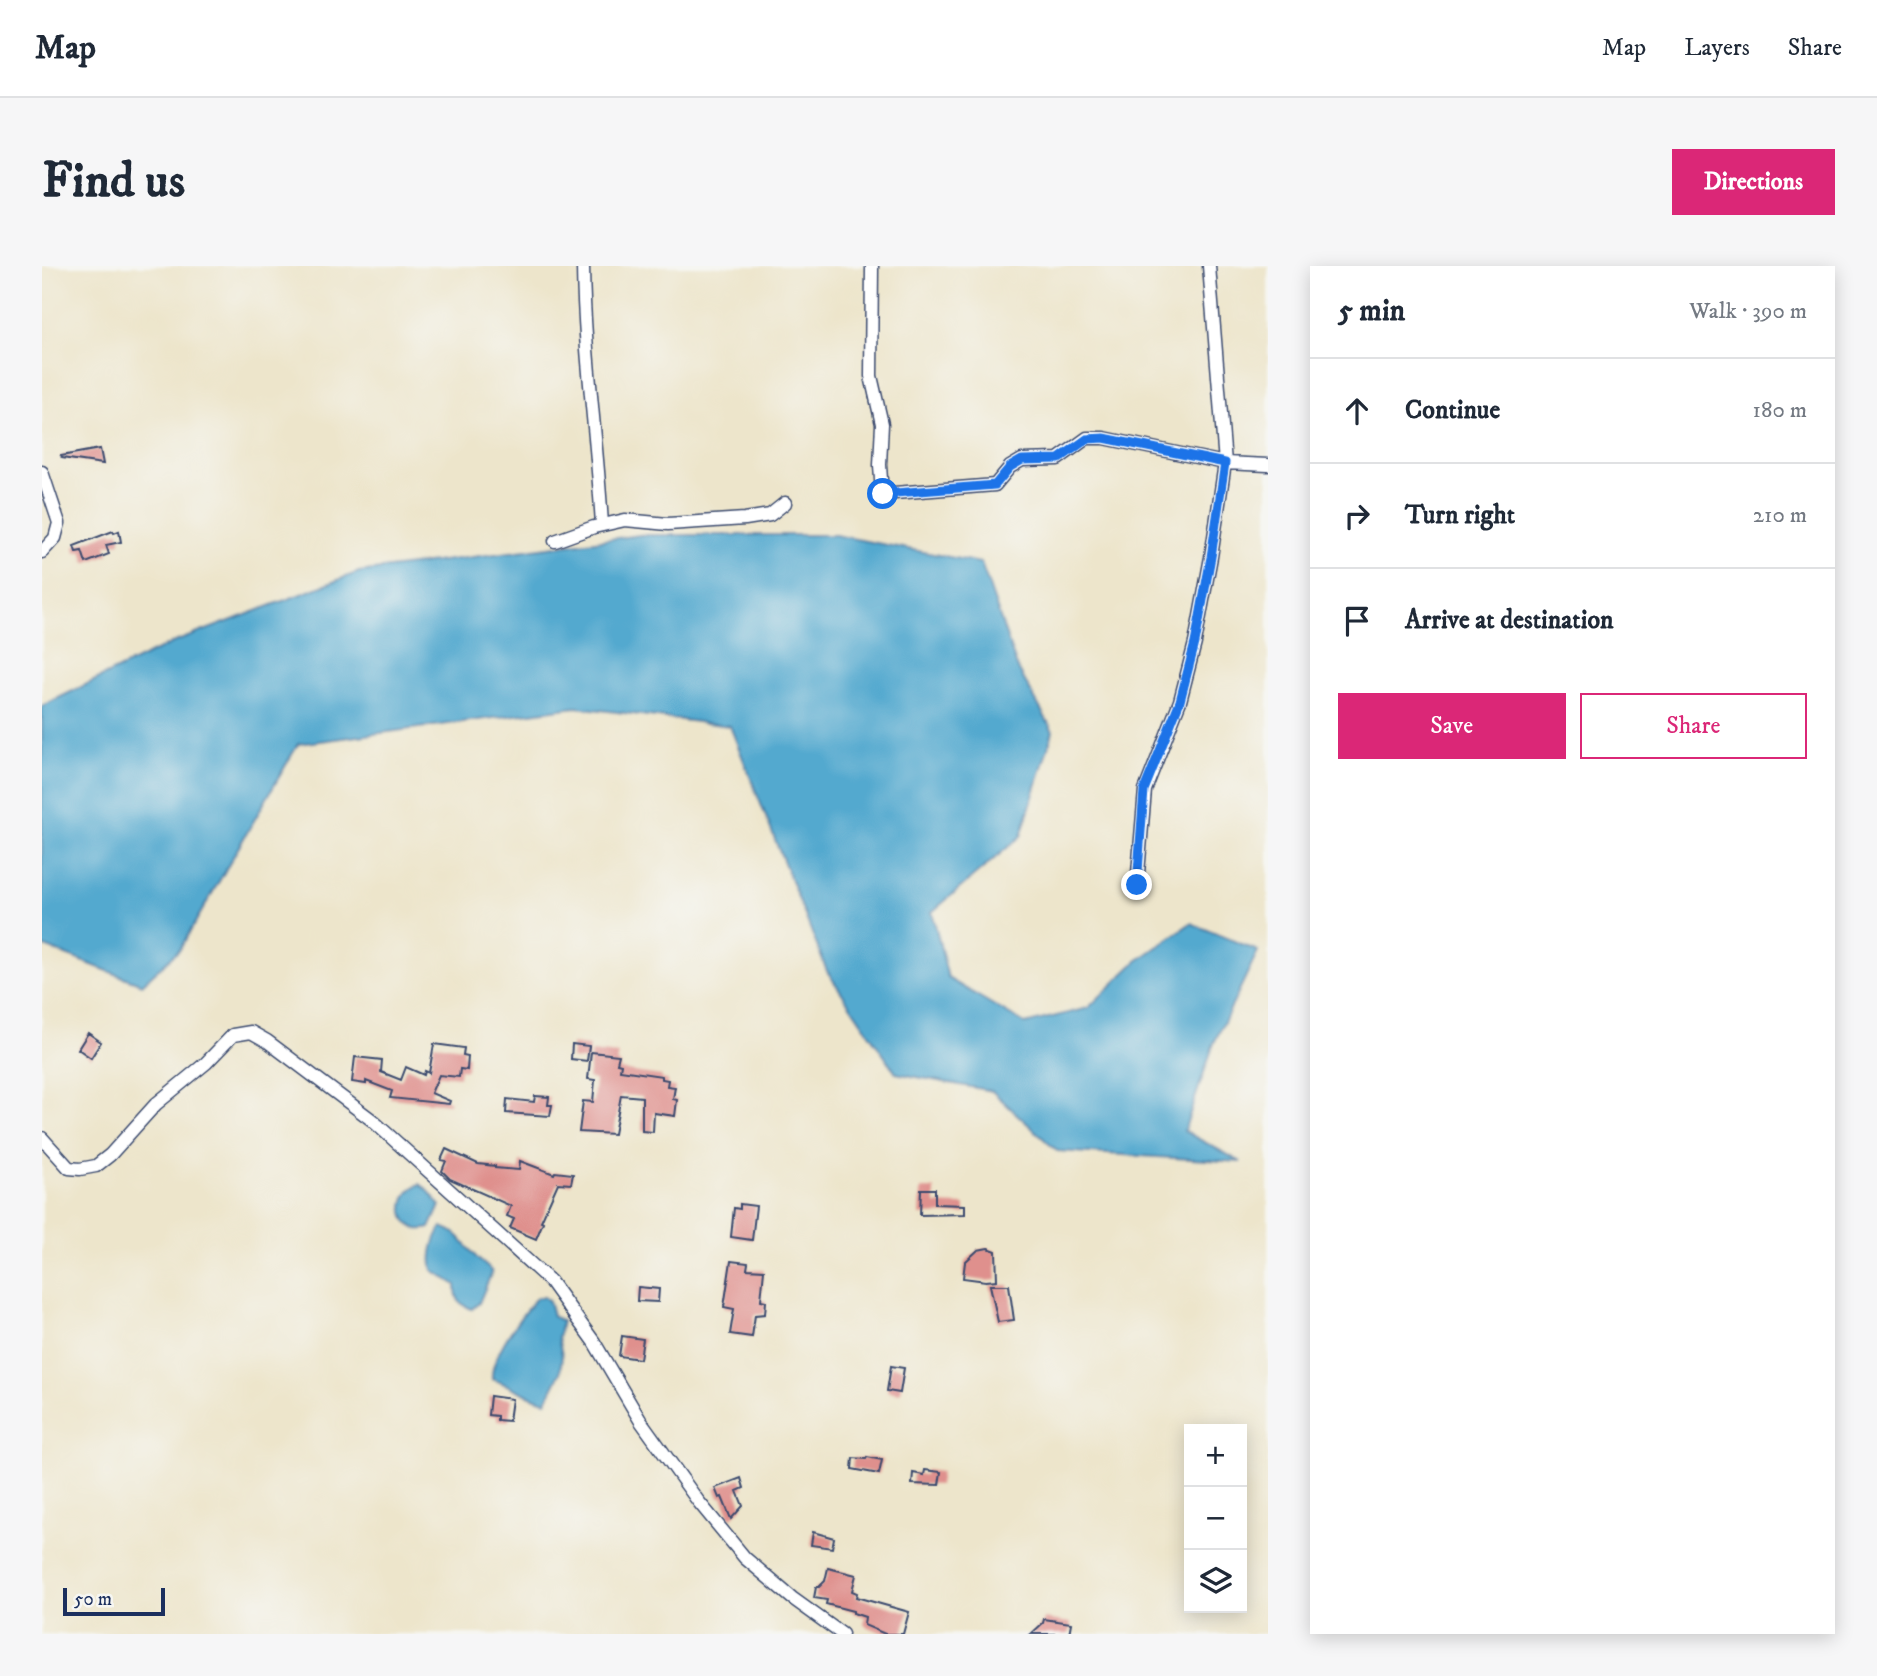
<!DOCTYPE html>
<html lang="en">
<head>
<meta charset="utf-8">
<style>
  body { margin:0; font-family:"IM FELL DW Pica",serif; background:#f6f6f7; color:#1f2937 }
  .controls { position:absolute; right:21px; bottom:21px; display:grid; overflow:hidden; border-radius:0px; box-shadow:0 4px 18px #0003 }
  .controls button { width:63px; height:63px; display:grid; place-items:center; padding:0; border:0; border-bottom:2px solid #e0e1e3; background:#fff; color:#1f2937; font:35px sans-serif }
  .scale { position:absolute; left:21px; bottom:18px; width:102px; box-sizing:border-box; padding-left:7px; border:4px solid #1b2f5e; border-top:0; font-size:19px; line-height:24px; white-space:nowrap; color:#1b2f5e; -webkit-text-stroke:5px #f6f6f2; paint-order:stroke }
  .stop { position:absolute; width:21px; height:21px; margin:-16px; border:5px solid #1a73e8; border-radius:50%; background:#fff }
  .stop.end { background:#1a73e8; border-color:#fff; box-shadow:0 2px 7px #0008 }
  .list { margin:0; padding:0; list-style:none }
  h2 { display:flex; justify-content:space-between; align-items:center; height:91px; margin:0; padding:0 28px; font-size:30px }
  h2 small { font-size:23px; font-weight:400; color:#747a83 }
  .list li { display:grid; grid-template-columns:46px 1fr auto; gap:21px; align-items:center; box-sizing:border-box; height:105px; padding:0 28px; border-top:2px solid #e0e1e3 }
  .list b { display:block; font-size:26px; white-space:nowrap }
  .list em { font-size:23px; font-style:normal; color:#747a83 }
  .actions { display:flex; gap:14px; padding:21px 28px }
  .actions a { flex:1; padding:16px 0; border:2px solid #db2777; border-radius:0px; text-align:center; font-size:24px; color:#db2777 }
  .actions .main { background:#db2777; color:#fff }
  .icon { flex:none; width:38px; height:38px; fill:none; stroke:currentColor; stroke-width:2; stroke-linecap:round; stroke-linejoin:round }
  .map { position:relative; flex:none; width:1226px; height:1368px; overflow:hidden; border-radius:0px }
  header { display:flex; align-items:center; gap:42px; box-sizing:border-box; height:98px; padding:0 35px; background:#fff; border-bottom:2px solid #e0e1e3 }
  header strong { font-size:33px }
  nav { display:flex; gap:38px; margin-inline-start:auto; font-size:24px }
  .intro { display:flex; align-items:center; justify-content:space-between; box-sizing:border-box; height:168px; padding:0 42px }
  h1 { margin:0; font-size:49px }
  .button { padding:18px 32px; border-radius:0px; background:#db2777; color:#fff; font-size:24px; font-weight:700 }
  main { display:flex; gap:42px; padding:0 42px }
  aside { flex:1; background:#fff; border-radius:0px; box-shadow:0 4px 18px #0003 }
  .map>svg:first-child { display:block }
  .water { fill:#52a9cf; stroke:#366c96; stroke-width:2 }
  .building { fill:#df908d }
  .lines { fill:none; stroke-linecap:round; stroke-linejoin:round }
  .street-casing { stroke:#3a4a6e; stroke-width:15 }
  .street { stroke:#fff; stroke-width:12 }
  .route { stroke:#1a73e8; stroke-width:9 }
</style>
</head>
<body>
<header>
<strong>Map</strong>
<nav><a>Map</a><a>Layers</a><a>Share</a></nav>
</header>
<div class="intro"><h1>Find us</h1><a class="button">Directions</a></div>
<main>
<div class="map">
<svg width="1226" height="1368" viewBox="0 0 1226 1368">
  <rect width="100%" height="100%" fill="#f6f6f2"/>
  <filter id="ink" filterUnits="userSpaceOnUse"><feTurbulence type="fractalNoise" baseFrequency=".0143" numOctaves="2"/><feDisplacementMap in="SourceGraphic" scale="14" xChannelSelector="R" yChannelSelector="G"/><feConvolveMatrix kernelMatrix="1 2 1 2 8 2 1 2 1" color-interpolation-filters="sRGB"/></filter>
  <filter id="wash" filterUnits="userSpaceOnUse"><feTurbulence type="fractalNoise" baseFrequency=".00686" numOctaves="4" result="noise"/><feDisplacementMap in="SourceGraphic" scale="28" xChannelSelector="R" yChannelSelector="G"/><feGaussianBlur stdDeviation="1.57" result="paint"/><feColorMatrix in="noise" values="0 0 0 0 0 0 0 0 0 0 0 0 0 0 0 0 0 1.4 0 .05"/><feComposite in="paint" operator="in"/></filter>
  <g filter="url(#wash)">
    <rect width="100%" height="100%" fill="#ede5cb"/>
    <!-- water -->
    <path class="water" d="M598,269H793L939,297L975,401L1011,465L979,570L890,646L906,712L983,758L1046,742L1095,695L1149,657L1216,685L1172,777L1142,865L1199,896L1015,885L950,825L854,807L785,705L688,460L534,441L256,478L138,683L100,718L0,680V440L130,377L317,306Z
      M378,918L386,924L398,940L388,962C357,971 351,928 378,918Z
      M400,961C418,967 422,978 434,991C439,997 445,999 450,1006L437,1037L430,1043C416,1037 414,1034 414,1019L391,1004C387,990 392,972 400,961Z
      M495,1031H502L507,1035L511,1050L520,1055L516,1072L520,1089L518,1107L504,1135C485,1131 469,1119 450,1113C448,1091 480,1048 495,1031Z"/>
    <g id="blocks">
      <!-- building -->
      <path class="building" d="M58,183L61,198L20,192L19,190Z
        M71,265L72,267L77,265L79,276L64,279L67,288L44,297L40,285L34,286L32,280Z
        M46,767L59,776L49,792L36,783Z
        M392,778L422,782L421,789L426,790L425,804L418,803L417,811L397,809L389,827L408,835L407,838L348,832L350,825L324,815V818L310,816L313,791L340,794L339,806L359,814L364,801L382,809L383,805L387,807Z
        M530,778L547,780L545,795L529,793Z
        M549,786L577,789L575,797L579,798L578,804L620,810V813L626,814L625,820L633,821L631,833L635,834L633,850L612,847L611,866L600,865V831L579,829L572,868L537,866L541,835L551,836L553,814L546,813Z
        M493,830L507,831L506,839H510L508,850L464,847L465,833L492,836Z
        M404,883L436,898L453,900V902L477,904L478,895L512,908L513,906L531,908L529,918L516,917L499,955L501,956L494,973L468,962L472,953L465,950L469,940L408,913L400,905L404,895L399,894Z
        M879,923H893V938L923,939V948L878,949Z
        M698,938L714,940L710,974L689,971L692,942L698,943Z
        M946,982L954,985L955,1014L944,1015L921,1012L923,996L936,984Z
        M689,995L706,997L705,1003L722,1004L719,1034L724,1035L723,1048L713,1049L710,1071L688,1068L692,1043L682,1041Z
        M948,1019H967L972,1054L956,1056Z
        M596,1021L617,1023L616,1036L595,1035Z
        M580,1070L601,1073L598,1093L577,1090Z
        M849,1100L862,1102L858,1127L845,1125Z
        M448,1130L470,1133L467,1155L455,1154V1150L446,1149Z
        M825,1191L840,1194L837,1208L810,1203L811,1192L824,1193Z
        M883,1204L899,1206L897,1219L870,1218L871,1207L882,1209Z
        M699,1212L702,1222L695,1225L701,1240L689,1253L680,1231L677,1232L673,1222Z
        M771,1266L792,1272L790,1282L769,1279Z
        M786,1302L814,1309L810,1325L815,1327L814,1331L867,1346L861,1368H843L822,1359L823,1351L811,1347V1345L784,1338L785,1334L772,1332L774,1321H777L783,1315Z
        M1002,1353L1029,1357L1027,1368H989L1001,1357Z"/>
    </g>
  </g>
  <g filter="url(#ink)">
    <use href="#blocks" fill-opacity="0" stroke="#3a4a6e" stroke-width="2"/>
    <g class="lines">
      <defs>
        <path id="street" d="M541,0C542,87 555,172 560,259
          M830,0L829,110L840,158L838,199L840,228L953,219L968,201L980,194L1016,193L1045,172H1062L1183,197L1167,0
          M0,206L17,257L13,272L0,286
          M513,275L552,261L583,254L626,258L703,253L728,249L743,237
          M1095,619L1103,524L1138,435L1153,377L1169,291L1183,197L1226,199
          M0,872L27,902L38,903L54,900L68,889L114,838L164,797L191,769L209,766L225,775L330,854L508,1015L552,1076L598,1154L656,1235L703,1292L750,1332L800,1368"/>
      </defs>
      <!-- street casing -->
      <use href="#street" class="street-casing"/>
      <!-- street -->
      <use href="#street" class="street"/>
    </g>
  </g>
  <g class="lines" filter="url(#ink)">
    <!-- route -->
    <path class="route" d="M841,228L953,219L968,201L980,194L1017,193L1045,173L1062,172L1183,197L1169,291L1153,377L1138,435L1102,524L1095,619"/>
  </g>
</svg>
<div class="controls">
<button>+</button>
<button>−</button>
<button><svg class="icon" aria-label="layers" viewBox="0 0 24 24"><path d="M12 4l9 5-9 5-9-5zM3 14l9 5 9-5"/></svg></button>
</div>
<div class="scale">50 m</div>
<div class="stop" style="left:841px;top:228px"></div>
<div class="stop end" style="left:1095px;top:619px"></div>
</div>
<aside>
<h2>5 min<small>Walk · 390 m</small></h2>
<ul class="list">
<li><svg class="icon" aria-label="ahead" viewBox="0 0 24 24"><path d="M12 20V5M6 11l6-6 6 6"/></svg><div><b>Continue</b></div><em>180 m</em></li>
<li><svg class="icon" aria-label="right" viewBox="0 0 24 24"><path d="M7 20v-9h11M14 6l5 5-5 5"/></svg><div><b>Turn right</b></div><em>210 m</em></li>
<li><svg class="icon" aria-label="arrive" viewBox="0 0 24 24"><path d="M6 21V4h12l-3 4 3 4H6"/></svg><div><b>Arrive at destination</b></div></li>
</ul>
<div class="actions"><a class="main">Save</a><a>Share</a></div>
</aside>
</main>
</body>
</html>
